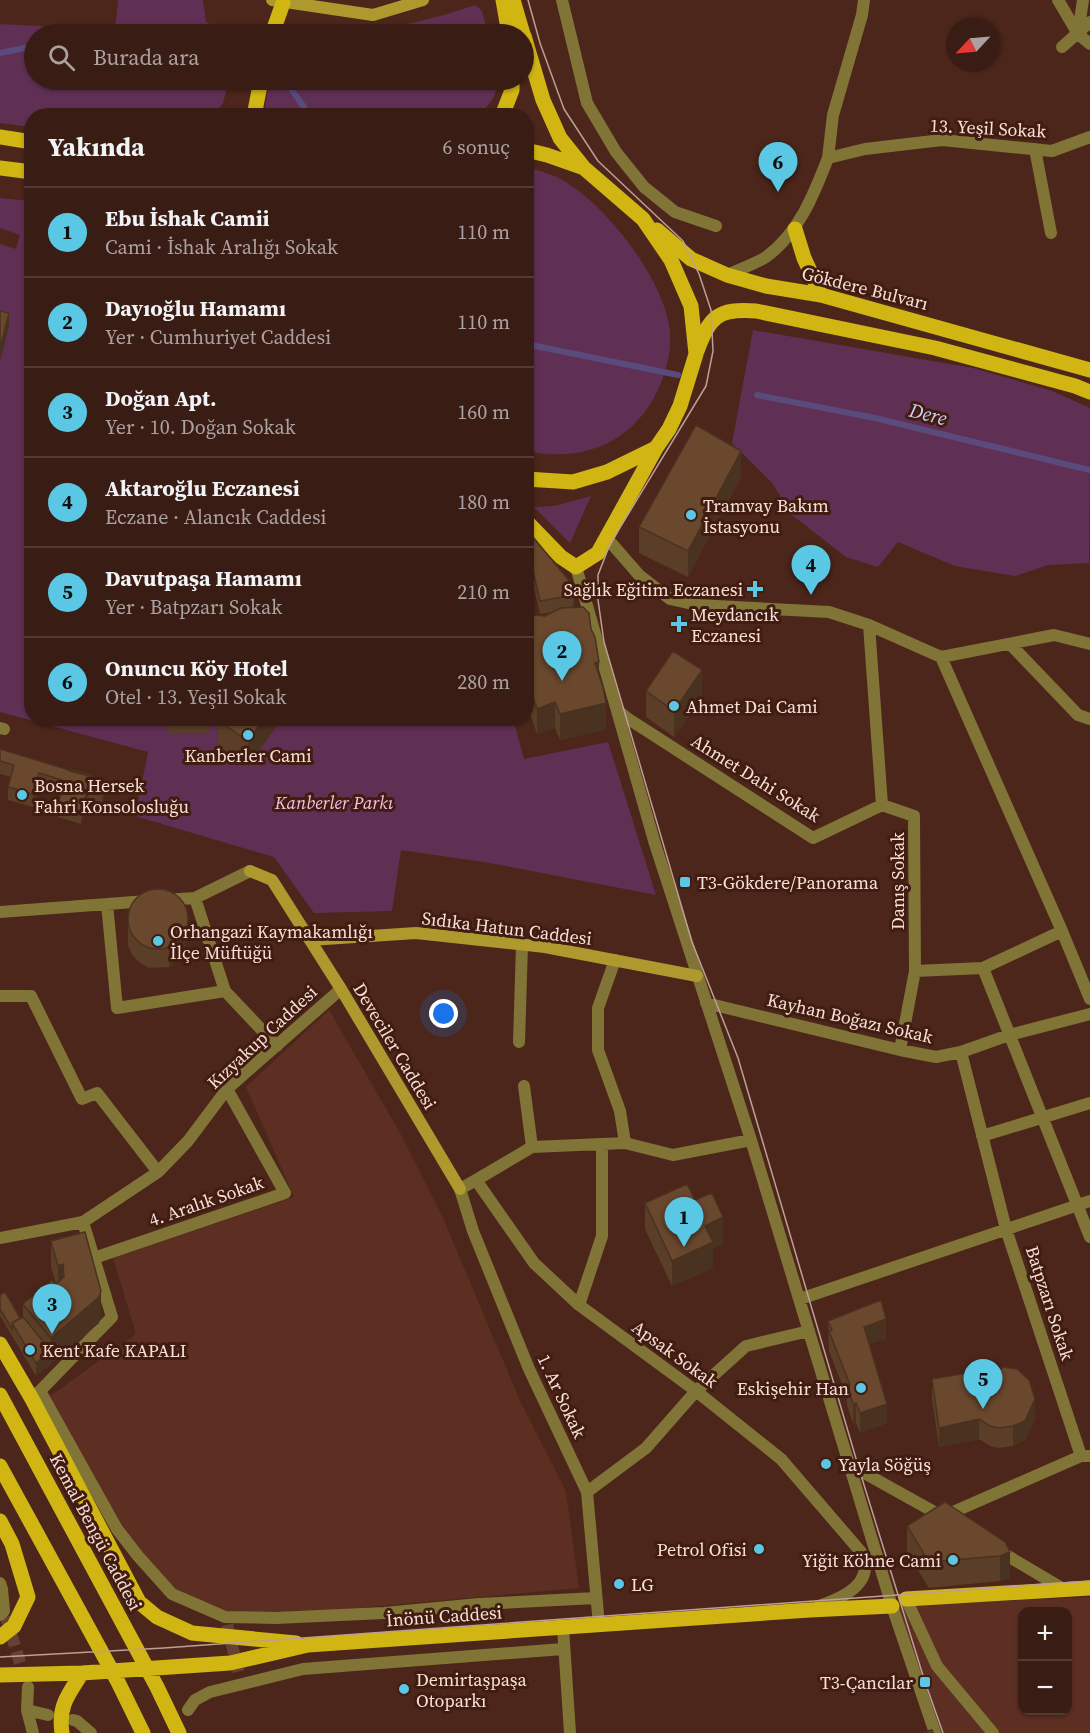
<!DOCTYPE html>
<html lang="tr">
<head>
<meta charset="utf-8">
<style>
  body { margin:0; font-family:"Source Serif 4",serif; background:#40251d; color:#f1f3f6 }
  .controls { position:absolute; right:18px; bottom:18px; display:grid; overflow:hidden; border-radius:12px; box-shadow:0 2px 4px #0004 }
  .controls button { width:54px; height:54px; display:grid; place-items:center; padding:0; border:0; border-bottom:2px solid #533a34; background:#391c14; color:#f1f3f6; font:30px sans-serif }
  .compass { position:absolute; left:946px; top:18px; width:54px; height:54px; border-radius:50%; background:#391c14; box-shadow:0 2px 4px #0004; rotate:244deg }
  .you { position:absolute; left:444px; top:1014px; width:21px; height:21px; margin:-15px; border:4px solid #fff; border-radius:50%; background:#1a73e8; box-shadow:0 0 0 9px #1a73e833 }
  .badge { display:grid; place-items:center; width:39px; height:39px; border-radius:50%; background:#5ac8e5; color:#111; font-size:20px; font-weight:700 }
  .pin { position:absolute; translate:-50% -50px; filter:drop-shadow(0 2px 3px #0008) }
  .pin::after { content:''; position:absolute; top:32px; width:21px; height:18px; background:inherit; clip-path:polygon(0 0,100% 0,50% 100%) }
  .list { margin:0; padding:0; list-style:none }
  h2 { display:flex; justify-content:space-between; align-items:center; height:78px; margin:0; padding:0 24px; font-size:26px }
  h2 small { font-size:20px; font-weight:400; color:#aba1a0 }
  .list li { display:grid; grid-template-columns:39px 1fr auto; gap:18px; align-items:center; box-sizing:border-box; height:90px; padding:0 24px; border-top:2px solid #533a34 }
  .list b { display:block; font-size:22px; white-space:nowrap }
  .list p { margin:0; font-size:20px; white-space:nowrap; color:#aba1a0 }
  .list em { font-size:20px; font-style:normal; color:#aba1a0 }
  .icon { flex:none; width:33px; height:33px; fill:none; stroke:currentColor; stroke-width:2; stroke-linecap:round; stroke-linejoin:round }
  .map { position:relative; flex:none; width:1090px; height:1733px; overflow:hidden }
  .search { position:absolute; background:#391c14; box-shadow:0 2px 4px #0004; left:24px; top:24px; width:510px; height:66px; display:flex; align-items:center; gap:15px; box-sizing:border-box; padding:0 21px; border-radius:33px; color:#aba1a0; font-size:22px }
  .panel { position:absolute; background:#391c14; box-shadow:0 2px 4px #0004; left:24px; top:108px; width:510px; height:618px; border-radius:24px }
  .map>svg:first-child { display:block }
  .built { fill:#5c2f22; fill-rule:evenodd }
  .green { fill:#603054 }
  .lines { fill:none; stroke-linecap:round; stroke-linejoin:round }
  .stream { stroke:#5b4b7d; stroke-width:6 }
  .street-tunnel { stroke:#664236; stroke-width:12; stroke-dasharray:12 6; stroke-linecap:butt }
  .street { stroke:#817437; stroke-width:12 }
  .secondary { stroke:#ad992d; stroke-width:12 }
  .primary { stroke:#d0b513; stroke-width:15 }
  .tram { stroke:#bd9f96; stroke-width:1.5 }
  .wall { fill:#5b3e27 }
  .shaded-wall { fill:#4a3220 }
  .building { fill:#6a482d; stroke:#4a3220; stroke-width:1.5 }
  .poi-dot { fill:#5ac8e5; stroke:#411c10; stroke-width:2 }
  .labels { text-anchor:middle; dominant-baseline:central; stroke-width:6; stroke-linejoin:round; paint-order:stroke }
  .street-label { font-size:18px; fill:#f9dfd7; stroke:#411c10 }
  .poi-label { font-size:18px; fill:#f9dfd7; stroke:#411c10; text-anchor:start }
  .park-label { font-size:18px; font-style:italic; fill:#febeeb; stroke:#411c10 }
  .water-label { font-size:20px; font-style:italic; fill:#cad1fd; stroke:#411c10 }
</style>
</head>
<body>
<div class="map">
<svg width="1090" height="1733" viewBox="0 0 1090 1733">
  <rect width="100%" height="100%" fill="#4c261a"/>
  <!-- built -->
  <path class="built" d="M329,1010L399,1131L443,1218L521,1403L566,1491L579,1588L281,1615L225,1612L178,1596L120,1528L49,1397L136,1334L113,1258L294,1197L246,1087Z
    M1090,1597V1733H936L892,1606ZM1022,1612H1068V1710H1022Z"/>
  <!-- green -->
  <path class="green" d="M118,0H203L206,22L231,34H34V80H229L223,103L213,115L32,116L31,127L0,123V24L115,30Z
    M475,5L482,11L488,34H277L278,28C354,35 403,30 475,5Z
    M269,80H497C498,96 489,105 478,115H264Z
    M527,167C536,170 548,173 557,177C604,201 664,278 670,331C671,348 668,365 662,380C640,439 587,464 527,451Z
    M0,198L31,201L32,718L513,719L524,759L608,742L656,895L490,863L401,850L392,911L314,913L274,857L135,816L148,752L0,712V361L9,326L0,324V244L16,249L20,235L0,228Z
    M753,330L973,368L1052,391L1090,408L1089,563L1048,565L1015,576L955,566L898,542L878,567L846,557L792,515L772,483L732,443Z
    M591,496L570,543L534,507L554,506Z"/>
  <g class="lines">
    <!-- stream -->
    <path class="stream" d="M0,53L34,46
      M285,80L310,116
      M526,344L678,375
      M757,395L875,418L1090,470"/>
    <!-- street-tunnel -->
    <path class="street-tunnel" d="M6,1617L26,1682
      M227,1625L239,1674"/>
    <!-- street -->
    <path class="street" d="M562,0L587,103L616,152L644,187L675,212L716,226
      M1058,0L1078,34
      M1083,0L1078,34L1090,44
      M1062,47L1090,22
      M1035,149L1051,233
      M828,158L833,115L862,15L864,0
      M727,275C740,269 755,264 766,257C799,233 814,194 828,158L865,149L942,140L1052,151L1090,137
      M606,537L639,575L670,599L697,605L829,612L869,625L941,657
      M576,567L655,844L751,1140L892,1606L935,1733
      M869,625L882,805L914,816L915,971L900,1050
      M1010,644L1078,715L1090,719
      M941,657L1062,931L1090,999
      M941,657L1054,635L1090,644
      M617,710L627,718L813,838L882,805
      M0,728L4,729
      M195,898L225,991L277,1046
      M165,900L195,898L250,871
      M107,904L117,1008L225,991
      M0,912L147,901
      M615,960L598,1008V1050L620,1111L625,1143
      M983,968L1090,1237
      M915,971L983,968L1062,931
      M0,996H31L82,1099L97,1093L158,1172
      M706,1003L900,1050L936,1057L961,1052L1009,1035L1090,1014
      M519,1042L522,945
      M961,1052L1006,1229L1081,1456
      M524,1086L532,1147
      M982,1136L1090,1103
      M476,1180L532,1147L625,1143L673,1155L751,1140
      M0,1238L83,1222L158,1172L188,1141L227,1089L341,989
      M94,1258L285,1193L227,1089
      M800,1299L1090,1201
      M579,1305L602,1236V1144
      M40,1391L117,1529L138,1556L172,1594L225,1617L276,1618L384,1613L479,1604L596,1598
      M35,1396L112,1317L83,1222
      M850,1465L945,1518
      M587,1492L646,1448L696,1391L746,1346L809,1331
      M944,1516L1081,1456H1090
      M996,1549L1065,1590
      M0,1583L2,1589L4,1611L0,1615
      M906,1599L937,1666L993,1733
      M599,1625L587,1492L529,1369L473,1231L460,1189L476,1180L534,1263L579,1305L696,1391L781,1459L861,1552C862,1556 865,1562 865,1567C865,1589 836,1600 819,1606
      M563,1628L570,1733
      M28,1687L27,1710L33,1733
      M27,1710L48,1715
      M188,1710L195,1700L210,1692L303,1669L563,1649
      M73,1720L77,1721L91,1733"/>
    <!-- secondary -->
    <path class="secondary" d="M272,0L373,15L423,0
      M250,871L272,880L341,989L460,1189
      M310,940L416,933L545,947L697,976"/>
    <!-- primary -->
    <path class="primary" d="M503,0L509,34
      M513,0L523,34
      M272,34L283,3
      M524,36L543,100L560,138L584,168
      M254,116L261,80
      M502,116L512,90V80
      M0,137L32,142
      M526,150L547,155L584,168L643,219L671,260L691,306L696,354L680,406L669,429L656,448L607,472L573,482L526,479
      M0,168L32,172
      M795,229L804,258L821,295
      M657,230L691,259L727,275L766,286L821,295L1090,370
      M697,351C710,317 717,308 756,311L935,348L1075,386L1090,392
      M526,521L561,557L576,567L598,553L656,448
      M0,1344L32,1399L139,1602L157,1617L192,1633L296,1643
      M0,1395L157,1687L179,1733
      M0,1466L118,1682L143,1733
      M0,1521L12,1544L28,1597L14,1626L0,1637
      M906,1599L1090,1588
      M0,1675L82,1673L230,1663L308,1645L810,1610L892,1606
      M62,1733C58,1706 68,1695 82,1673"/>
    <!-- tram -->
    <path class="tram" d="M528,0L540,43L564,109L598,161L683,241L699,274L711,310L713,351L706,386L610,544L598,575V600L604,642L692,942L738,1058L860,1472L925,1682L943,1733
      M0,1657L164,1648L1090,1581"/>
  </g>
  <!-- wall -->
  <path class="wall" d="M741,477L688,577L639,553V527Z
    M526,539L575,588V602L573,607L591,629L599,675L606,729L560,740L555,728L537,734L526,702V616H545L553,612L540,614L526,554Z
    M646,691L702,696L674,737L646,717Z
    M167,718H210V733L167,734Z
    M278,718V724L248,767L218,746V720Z
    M0,749L93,777L105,794L102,805L88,801L81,824L58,817V804L61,793L39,786L33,807L8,800V787L11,777L0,774Z
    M128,916L188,936L183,955L169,967L149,968L140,963L133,956L128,946Z
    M695,1200L723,1243L713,1248V1268L672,1286L645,1229V1203Z
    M51,1241L101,1317L99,1323L36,1376L0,1316V1295L20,1318L23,1317V1304L56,1284L51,1267Z
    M828,1321L886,1339L870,1344L887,1423L860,1433L856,1423L853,1424L847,1405V1397L829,1351Z
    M986,1376L1035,1419L1025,1440L1013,1446L999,1448L990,1446L979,1439L939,1447L932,1399V1379Z
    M907,1526L1005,1542L1010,1578L1000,1581L929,1588L907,1552Z"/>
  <!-- shaded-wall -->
  <path class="shaded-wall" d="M9,313V326L0,361V348Z
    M741,451V477L688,577V551Z
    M575,588V602L573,609V595Z
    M599,662V687L595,663Z
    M702,670V696L674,737V711Z
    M555,702V728L537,734V709Z
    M606,703V729L560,740V714Z
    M264,718H278V724L248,767V741Z
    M39,773V786L33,807V794Z
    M105,781V794L102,805V792Z
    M88,788V801L81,824V811Z
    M188,917V936L183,955L169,967V947Z
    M723,1217V1243L713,1248V1268L672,1286V1261L705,1226Z
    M63,1264V1290L58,1292V1266Z
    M101,1291V1317L99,1323L36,1376V1363L51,1351V1338Z
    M886,1319V1339L864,1346V1327Z
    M1035,1399V1419L1025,1440L1013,1446V1426Z
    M856,1403V1423L853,1424V1404Z
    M887,1404V1423L860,1433V1413Z
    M979,1419V1439L939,1447V1428Z
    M1010,1552V1578L1000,1581V1556Z"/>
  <!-- building -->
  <path class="building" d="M0,311L9,313L0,348Z
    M696,425L741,451L688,551L639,527Z
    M533,537L575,588L573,595L540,601L526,541V539Z
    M583,607L589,613L591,629L595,637L599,662L595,663L603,687L606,703L560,714L555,702L537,709L526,677V616L532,615L545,616L561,608Z
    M673,651L702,670L674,711L646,691Z
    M167,718H210V719L167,721Z
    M220,718H264L248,741L218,720Z
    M0,749L105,781L102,792L88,788L81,811L58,804L65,781L39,773L33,794L8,787L14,765L0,761Z
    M71,769L93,776V777L70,771Z
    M128 919a30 30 0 1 1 60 0a30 30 0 1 1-60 0Z
    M687,1184L695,1200L712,1193L723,1217L705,1226L713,1242L672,1261L645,1203Z
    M85,1232L101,1291L99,1297L51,1338L23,1304L52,1280L56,1284L64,1277L63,1264L58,1266L51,1241Z
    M5,1292L20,1318L12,1323V1329L0,1309V1295Z
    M881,1300L886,1319L864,1327L887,1404L860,1413L856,1403L853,1404L847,1386L850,1385L829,1331L832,1330L828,1321Z
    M23,1317L51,1351L36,1363L12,1323Z
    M1004,1367L1017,1369L1029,1380L1035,1399L1025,1421L1013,1426L999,1428L990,1426L979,1419L939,1428L932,1379L984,1370L986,1376Z
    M945,1502L1005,1542L1010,1552L1000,1556L929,1562L907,1526Z
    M932,1730L933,1733H921Z"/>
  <!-- markers -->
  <g class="poi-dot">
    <circle cx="691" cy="515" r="6"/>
    <path d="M752 580h6v6h6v6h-6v6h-6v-6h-6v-6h6z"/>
    <path d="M676 615h6v6h6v6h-6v6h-6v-6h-6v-6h6z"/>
    <circle cx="674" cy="706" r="6"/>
    <circle cx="248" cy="735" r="6"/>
    <circle cx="22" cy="795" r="6"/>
    <rect x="679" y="876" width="12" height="12" rx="3"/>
    <circle cx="158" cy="941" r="6"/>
    <circle cx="30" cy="1350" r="6"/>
    <circle cx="861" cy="1388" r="6"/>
    <circle cx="826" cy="1464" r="6"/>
    <circle cx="759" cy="1549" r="6"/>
    <circle cx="953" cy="1560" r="6"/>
    <circle cx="619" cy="1584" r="6"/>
    <rect x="919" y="1676" width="12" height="12" rx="3"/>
    <circle cx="404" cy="1689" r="6"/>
  </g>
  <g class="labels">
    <!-- street labels -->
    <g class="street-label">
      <text transform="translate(988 128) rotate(3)">13. Yeşil Sokak</text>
      <text transform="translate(865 288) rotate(14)">Gökdere Bulvarı</text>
      <text transform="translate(756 778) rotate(32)">Ahmet Dahi Sokak</text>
      <text transform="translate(897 881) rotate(-90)">Danış Sokak</text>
      <text transform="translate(507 928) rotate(7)">Sıdıka Hatun Caddesi</text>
      <text transform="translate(850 1018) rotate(13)">Kayhan Boğazı Sokak</text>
      <text transform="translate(262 1037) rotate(-43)">Kızyakup Caddesi</text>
      <text transform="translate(395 1046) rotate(59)">Deveciler Caddesi</text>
      <text transform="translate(206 1201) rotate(-19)">4. Aralık Sokak</text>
      <text transform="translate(1050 1303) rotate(72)">Batpzarı Sokak</text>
      <text transform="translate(675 1354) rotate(36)">Apsak Sokak</text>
      <text transform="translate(562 1396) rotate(65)">1. Ar Sokak</text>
      <text transform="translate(96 1532) rotate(62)">Kemal Bengü Caddesi</text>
      <text transform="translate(444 1616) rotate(-4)">İnönü Caddesi</text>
    </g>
    <!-- poi labels -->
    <g class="poi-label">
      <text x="703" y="505">Tramvay Bakım<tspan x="703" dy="21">İstasyonu</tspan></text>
      <text x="743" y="589" text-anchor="end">Sağlık Eğitim Eczanesi</text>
      <text x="691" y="614">Meydancık<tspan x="691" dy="21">Eczanesi</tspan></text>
      <text x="686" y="706">Ahmet Dai Cami</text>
      <text x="248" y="755" text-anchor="middle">Kanberler Cami</text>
      <text x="34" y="785">Bosna Hersek<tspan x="34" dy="21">Fahri Konsolosluğu</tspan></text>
      <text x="697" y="882">T3-Gökdere/Panorama</text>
      <text x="170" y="931">Orhangazi Kaymakamlığı<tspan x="170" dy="21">İlçe Müftüğü</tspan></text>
      <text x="42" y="1350">Kent Kafe KAPALI</text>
      <text x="849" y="1388" text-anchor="end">Eskişehir Han</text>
      <text x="838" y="1464">Yayla Söğüş</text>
      <text x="747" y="1549" text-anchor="end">Petrol Ofisi</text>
      <text x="941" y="1560" text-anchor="end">Yiğit Köhne Cami</text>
      <text x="631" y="1584">LG</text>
      <text x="416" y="1679">Demirtaşpaşa<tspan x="416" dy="21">Otoparkı</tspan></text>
      <text x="913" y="1682" text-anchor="end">T3-Çancılar</text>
    </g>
    <!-- park labels -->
    <g class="park-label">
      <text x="334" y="802">Kanberler Parkı</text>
    </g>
    <!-- water labels -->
    <g class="water-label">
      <text transform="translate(928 414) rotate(14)">Dere</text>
    </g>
  </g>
</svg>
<div class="controls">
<button>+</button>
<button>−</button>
</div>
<svg class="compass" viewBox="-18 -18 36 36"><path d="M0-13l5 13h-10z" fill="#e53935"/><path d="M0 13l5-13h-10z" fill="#aba1a0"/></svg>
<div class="you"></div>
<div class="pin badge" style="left:684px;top:1247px">1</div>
<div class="pin badge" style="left:562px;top:681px">2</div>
<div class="pin badge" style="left:52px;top:1334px">3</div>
<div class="pin badge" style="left:811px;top:595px">4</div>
<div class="pin badge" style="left:983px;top:1409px">5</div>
<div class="pin badge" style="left:778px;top:192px">6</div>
<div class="search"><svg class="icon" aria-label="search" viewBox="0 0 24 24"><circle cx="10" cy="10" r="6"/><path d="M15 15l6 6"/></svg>Burada ara</div>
<section class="panel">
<h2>Yakında<small>6 sonuç</small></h2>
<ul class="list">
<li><span class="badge">1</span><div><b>Ebu İshak Camii</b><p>Cami · İshak Aralığı Sokak</p></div><em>110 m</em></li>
<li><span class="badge">2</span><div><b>Dayıoğlu Hamamı</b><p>Yer · Cumhuriyet Caddesi</p></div><em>110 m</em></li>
<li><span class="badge">3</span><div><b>Doğan Apt.</b><p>Yer · 10. Doğan Sokak</p></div><em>160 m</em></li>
<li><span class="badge">4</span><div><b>Aktaroğlu Eczanesi</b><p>Eczane · Alancık Caddesi</p></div><em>180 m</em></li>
<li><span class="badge">5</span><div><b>Davutpaşa Hamamı</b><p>Yer · Batpzarı Sokak</p></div><em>210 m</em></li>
<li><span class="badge">6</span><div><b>Onuncu Köy Hotel</b><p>Otel · 13. Yeşil Sokak</p></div><em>280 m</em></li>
</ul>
</section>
</div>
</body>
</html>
